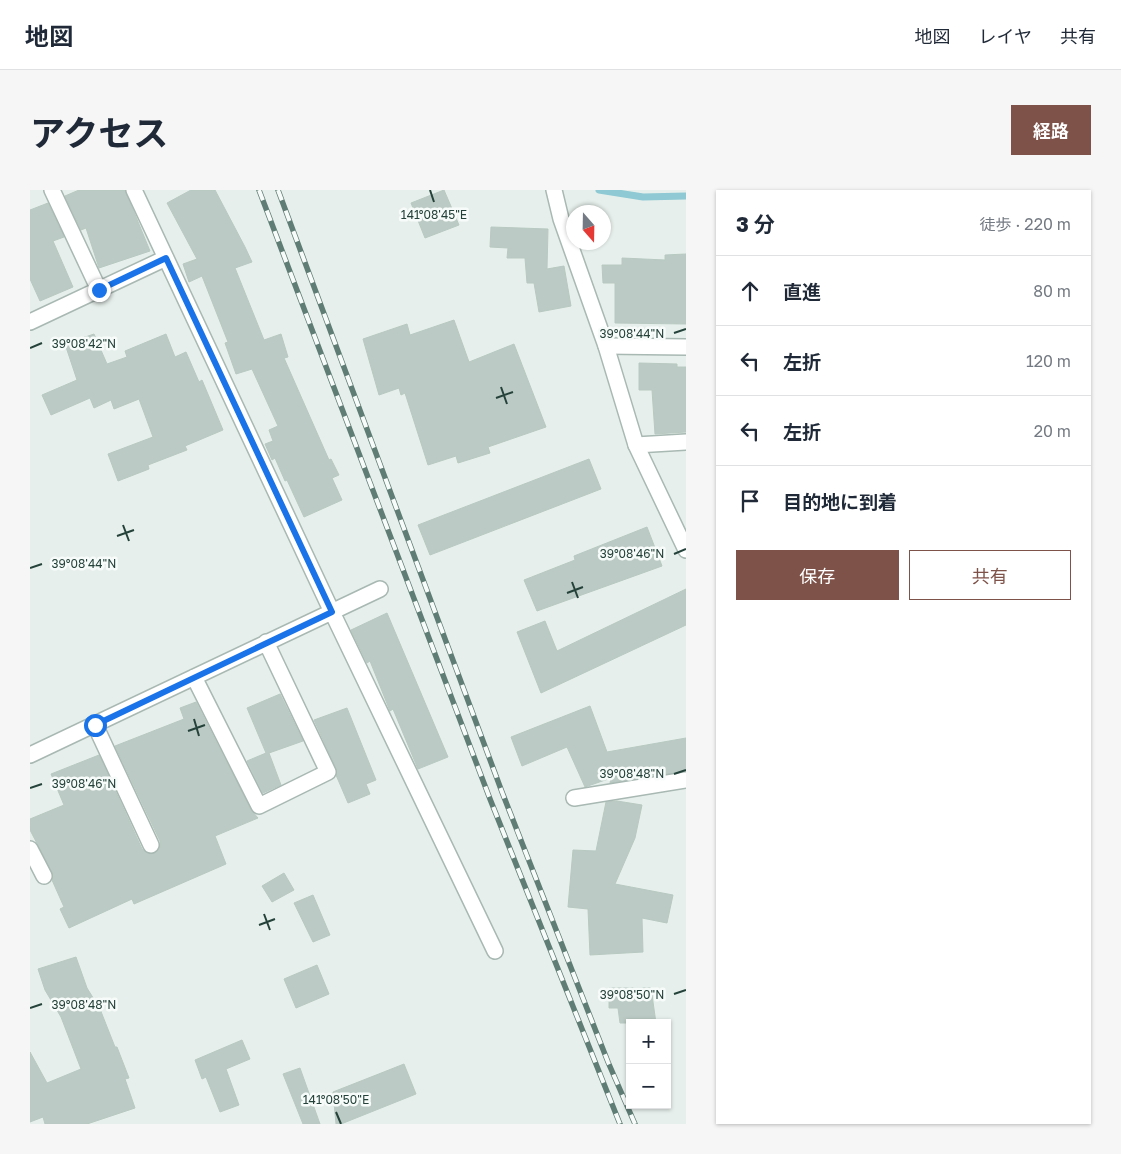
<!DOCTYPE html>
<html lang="ja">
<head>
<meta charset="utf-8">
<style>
  body { margin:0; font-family:"Golos Text","Noto Sans JP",sans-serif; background:#f6f6f7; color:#1f2937 }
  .controls { position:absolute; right:15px; bottom:15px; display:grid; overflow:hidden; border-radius:0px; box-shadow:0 1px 4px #0004 }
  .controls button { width:45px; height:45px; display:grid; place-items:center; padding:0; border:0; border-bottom:1px solid #e0e1e3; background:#fff; color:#1f2937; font:25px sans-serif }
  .compass { position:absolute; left:536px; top:15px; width:45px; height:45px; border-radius:50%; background:#fff; box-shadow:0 1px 4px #0004; rotate:160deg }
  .stop { position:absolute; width:15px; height:15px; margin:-11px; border:4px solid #1a73e8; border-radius:50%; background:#fff }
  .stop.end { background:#1a73e8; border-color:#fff; box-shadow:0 1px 5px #0008 }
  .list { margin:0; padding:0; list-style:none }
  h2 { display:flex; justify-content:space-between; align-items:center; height:65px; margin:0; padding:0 20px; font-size:21px }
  h2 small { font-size:16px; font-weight:400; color:#747a83 }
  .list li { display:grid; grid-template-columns:32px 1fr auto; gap:15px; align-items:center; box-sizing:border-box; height:70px; padding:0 20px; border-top:1px solid #e0e1e3 }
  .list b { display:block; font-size:19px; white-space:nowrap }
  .list em { font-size:16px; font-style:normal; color:#747a83 }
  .actions { display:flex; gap:10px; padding:15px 20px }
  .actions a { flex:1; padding:11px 0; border:1px solid #7f5249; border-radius:0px; text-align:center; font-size:18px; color:#7f5249 }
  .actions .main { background:#7f5249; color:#fff }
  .icon { flex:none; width:28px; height:28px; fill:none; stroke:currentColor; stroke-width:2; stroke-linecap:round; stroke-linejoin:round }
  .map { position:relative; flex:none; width:656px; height:934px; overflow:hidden; border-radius:0px }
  header { display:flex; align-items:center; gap:30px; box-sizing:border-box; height:70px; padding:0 25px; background:#fff; border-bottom:1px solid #e0e1e3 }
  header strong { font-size:24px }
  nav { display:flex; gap:28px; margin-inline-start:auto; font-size:18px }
  .intro { display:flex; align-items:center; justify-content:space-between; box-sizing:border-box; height:120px; padding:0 30px }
  h1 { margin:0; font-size:35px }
  .button { padding:12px 22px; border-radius:0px; background:#7f5249; color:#fff; font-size:18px; font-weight:700 }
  main { display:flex; gap:30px; padding:0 30px }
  aside { flex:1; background:#fff; border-radius:0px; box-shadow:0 1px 4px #0004 }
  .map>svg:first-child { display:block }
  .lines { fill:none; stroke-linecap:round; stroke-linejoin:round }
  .stream { stroke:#8ec9d4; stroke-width:7 }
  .building { fill:#bbcac4; stroke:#b8c9c2 }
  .minor-casing { stroke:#a8b8b2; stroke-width:18 }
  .tertiary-casing { stroke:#a8b8b2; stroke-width:18 }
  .minor { stroke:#fff; stroke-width:15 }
  .tertiary { stroke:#fff; stroke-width:15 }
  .rail-casing { stroke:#5f7d75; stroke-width:5.5 }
  .rail { stroke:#f7fbf9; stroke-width:4; stroke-dasharray:11; stroke-linecap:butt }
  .route { stroke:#1a73e8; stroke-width:6 }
  .ticks { fill:none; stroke:#24423a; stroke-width:2 }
  .ticks-label { font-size:12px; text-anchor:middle; fill:#24423a; stroke:#f7fbf9; stroke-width:5; stroke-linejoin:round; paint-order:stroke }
</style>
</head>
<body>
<header>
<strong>地図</strong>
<nav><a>地図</a><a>レイヤ</a><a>共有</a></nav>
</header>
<div class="intro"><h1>アクセス</h1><a class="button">経路</a></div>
<main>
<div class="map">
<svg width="656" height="934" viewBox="0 0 656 934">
  <rect width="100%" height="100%" fill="#e6efeb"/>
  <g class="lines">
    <!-- stream -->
    <path class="stream" d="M569,0L613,7L656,6"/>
  </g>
  <!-- building -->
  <path class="building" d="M49,0H95L120,61L69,78L56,38L51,40L35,6Z
    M161,0H185L215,57L222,72L205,78L234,150L251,144L258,167L254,168L299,270L301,269L309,285L302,288L312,310L274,327L257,290L255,291L245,268L242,270L235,254L243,251L239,240L248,236L222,179L206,184L195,153L198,152L172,86L159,92L153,74L167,69L137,13Z
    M414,0L429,35L395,48L381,13Z
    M18,13L34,47L23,51L43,97L10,111L0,89V20Z
    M461,37L518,39L517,79L534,76L541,116L509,122L504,93H497L495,68H477L478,58L460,57Z
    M656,64V134L585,133V93H573L572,75H592V68L635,70V65Z
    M424,130L439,172L484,154L516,237L458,257L460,263L428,273L426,266L398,275L375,203L371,205L369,198L349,205L333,149L377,134L380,145Z
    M64,144L77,174L97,167L95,161L136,144L145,167L156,162L169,192L172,190L193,240L155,256L157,260L118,275L119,279L88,291L78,264L123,247L109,209L84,219L81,210L64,218L60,208L21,225L12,205L47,190L35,154Z
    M609,173L647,174V177H656V242L625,244L622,200H609Z
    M559,269L571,299L400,365L388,335Z
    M617,337L632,376L507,421L494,390L545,370L544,366Z
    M656,399V435L511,503L487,442L515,431L527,461Z
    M357,423L418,567L388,579L363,519L360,521L340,471L337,473L321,440Z
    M250,504L273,551L239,563L251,595L233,603L217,571L236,563L217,518Z
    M166,512L221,620L228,628L185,646L196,674L104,714L102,709L39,738L30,719L34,717L22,690V682L0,640V629L34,615L21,584L69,565L112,659L120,664L125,663L130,656V651L85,556L154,529L150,518Z
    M560,516L577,562L656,548V581L580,593L581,588L555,597L537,557L492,576L481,547Z
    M317,518L346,590L336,594L340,604L318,613L306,585V578L284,530Z
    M587,611L612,615L605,648L585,694L643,705L637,733L612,728L613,762L560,765L558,719L538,717L543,660L566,661L576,612Z
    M254,683L264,700L242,712L232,696Z
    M283,705L300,745L283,752L264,713Z
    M46,767L57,798L70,819L85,857H87L99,888L95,889L105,918L57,934H15L13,927L0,932V862L17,893L51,879L31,827L15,800L8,779Z
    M287,775L299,804L266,818L254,789Z
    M579,798H621L626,833H590L588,818H579Z
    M212,850L220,869L196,879L209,915L190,922L176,887L172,889L165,870Z
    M374,874L386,904L311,934H306L303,902Z
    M270,878L290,934H273L253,884Z"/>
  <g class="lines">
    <defs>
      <path id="minor" d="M22,0L69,100
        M104,0L302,422L465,761
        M0,132L136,68
        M576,156L656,157
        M606,255L656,252
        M164,487L229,616L298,582L236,452
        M65,535L121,655
        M0,565L350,399
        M544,608L656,590
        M0,659L14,686"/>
      <path id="tertiary" d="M524,0L531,29L576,156L606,255L656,360"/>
    </defs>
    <!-- minor casing -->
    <use href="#minor" class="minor-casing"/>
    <!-- tertiary casing -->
    <use href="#tertiary" class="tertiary-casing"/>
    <!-- minor -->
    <use href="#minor" class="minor"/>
    <!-- tertiary -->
    <use href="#tertiary" class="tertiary"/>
    <defs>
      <path id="rail" d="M229,0L460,609L590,934
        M248,0L472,602L578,872L605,934"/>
    </defs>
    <!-- rail casing -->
    <use href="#rail" class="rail-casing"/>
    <!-- rail -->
    <use href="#rail" class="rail"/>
  </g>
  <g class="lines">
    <!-- route -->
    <path class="route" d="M65,535L302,422L136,68L69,100"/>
  </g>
  <!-- ticks -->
  <path class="ticks" d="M400,0L404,12M644,143L656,139M0,158L12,153M471,197L477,214M466,208L483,202M93,335L99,351M87,346L104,340M644,364L656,359M0,378L12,374M542,392L548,408M537,403L553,397M164,529L169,546M158,541L175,535M644,584L656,580M0,598L12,594M234,724L240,740M229,735L245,729M644,804L656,800M0,818L12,814M306,922L311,934"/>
  <g class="ticks-label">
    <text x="404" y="29">141°08'45"E</text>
    <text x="602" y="148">39°08'44"N</text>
    <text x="54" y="158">39°08'42"N</text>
    <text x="602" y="368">39°08'46"N</text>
    <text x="54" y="378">39°08'44"N</text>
    <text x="602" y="588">39°08'48"N</text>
    <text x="54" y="598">39°08'46"N</text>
    <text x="602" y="809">39°08'50"N</text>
    <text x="54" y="819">39°08'48"N</text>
    <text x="306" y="914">141°08'50"E</text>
  </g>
</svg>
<div class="controls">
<button>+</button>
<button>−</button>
</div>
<svg class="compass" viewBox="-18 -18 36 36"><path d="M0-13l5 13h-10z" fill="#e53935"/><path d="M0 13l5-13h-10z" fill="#747a83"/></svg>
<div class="stop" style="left:65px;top:535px"></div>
<div class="stop end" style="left:69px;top:100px"></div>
</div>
<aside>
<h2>3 分<small>徒歩 · 220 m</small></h2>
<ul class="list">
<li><svg class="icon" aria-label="ahead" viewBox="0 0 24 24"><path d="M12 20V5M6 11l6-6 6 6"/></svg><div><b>直進</b></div><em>80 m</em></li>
<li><svg class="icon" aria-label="left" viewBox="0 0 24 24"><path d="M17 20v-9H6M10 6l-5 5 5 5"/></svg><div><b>左折</b></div><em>120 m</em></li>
<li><svg class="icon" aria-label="left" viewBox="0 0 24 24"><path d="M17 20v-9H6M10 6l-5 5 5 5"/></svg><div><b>左折</b></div><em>20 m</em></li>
<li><svg class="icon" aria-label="arrive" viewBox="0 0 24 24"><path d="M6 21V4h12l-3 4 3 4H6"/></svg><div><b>目的地に到着</b></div></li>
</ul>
<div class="actions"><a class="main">保存</a><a>共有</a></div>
</aside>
</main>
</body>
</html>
